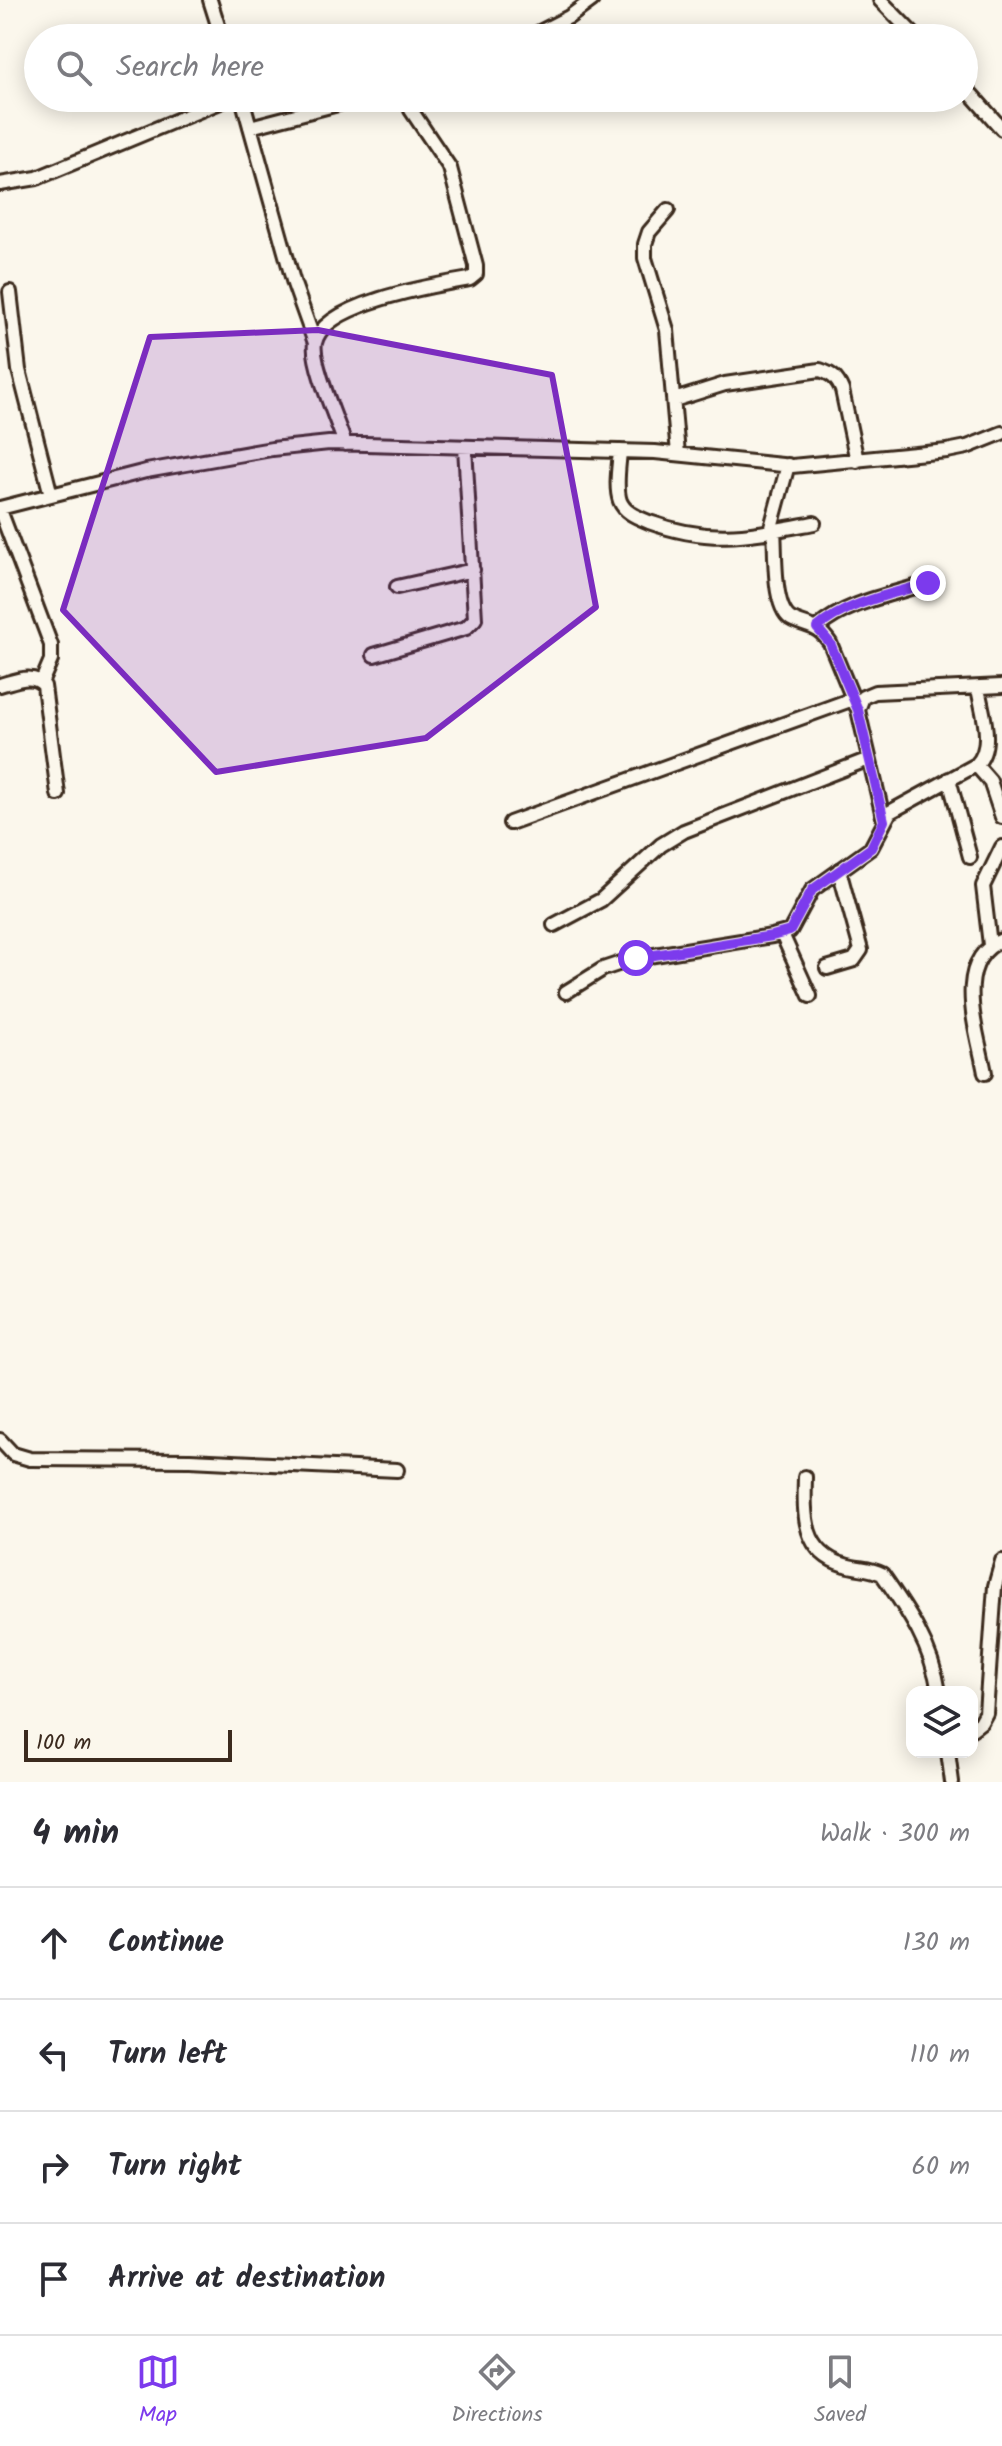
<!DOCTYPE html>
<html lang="en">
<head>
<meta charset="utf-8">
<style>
  body { margin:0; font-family:Kalam,sans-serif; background:#f7f7f7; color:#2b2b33 }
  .controls { position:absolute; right:24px; bottom:24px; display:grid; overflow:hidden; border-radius:16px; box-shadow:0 4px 20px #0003 }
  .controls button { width:72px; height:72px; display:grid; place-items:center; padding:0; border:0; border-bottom:2px solid #e1e1e2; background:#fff; color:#2b2b33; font:40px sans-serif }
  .scale { position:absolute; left:24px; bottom:20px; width:208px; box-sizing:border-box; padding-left:8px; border:4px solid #3b2a1e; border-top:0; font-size:22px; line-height:28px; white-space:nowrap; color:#3b2a1e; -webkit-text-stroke:6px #fbf7ec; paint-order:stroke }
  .stop { position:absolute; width:24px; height:24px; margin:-18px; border:6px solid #7c3aed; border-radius:50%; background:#fff }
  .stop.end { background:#7c3aed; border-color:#fff; box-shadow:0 2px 8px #0008 }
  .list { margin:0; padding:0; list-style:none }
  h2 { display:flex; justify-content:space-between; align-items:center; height:104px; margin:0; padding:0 32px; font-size:34px }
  h2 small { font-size:26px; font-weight:400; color:#7c7c81 }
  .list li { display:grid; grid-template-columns:52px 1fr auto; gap:24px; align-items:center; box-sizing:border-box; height:112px; padding:0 32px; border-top:2px solid #e1e1e2 }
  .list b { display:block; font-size:30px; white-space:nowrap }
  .list em { font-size:26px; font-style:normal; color:#7c7c81 }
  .icon { flex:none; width:44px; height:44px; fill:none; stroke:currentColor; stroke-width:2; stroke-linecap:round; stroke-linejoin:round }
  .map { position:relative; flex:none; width:1002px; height:1782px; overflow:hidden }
  .search { position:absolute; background:#fff; box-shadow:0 4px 20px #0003; left:24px; right:24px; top:24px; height:88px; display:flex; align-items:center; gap:20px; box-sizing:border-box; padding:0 28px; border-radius:44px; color:#7c7c81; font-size:30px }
  .sheet { height:552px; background:#fff }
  nav { display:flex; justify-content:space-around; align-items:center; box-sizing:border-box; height:112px; border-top:2px solid #e1e1e2; background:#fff; font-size:22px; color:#7c7c81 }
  nav a { display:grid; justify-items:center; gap:4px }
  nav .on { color:#7c3aed }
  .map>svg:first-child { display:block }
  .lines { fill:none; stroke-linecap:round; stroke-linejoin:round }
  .minor-casing { stroke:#3b2a1e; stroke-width:18 }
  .minor { stroke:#fbf7ec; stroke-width:12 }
  .route { stroke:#7c3aed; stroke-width:10 }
  .marked { fill:#7b2cbf; fill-opacity:0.2; stroke:#7b2cbf; stroke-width:6; stroke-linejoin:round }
</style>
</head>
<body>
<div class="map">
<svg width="1002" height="1782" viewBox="0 0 1002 1782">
  <rect width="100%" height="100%" fill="#fbf7ec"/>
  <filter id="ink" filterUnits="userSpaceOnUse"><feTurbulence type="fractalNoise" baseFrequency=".0125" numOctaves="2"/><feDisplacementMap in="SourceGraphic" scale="16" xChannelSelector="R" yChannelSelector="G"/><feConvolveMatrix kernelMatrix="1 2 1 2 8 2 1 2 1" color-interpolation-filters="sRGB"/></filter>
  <g filter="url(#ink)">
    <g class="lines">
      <defs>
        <path id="minor" d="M210,0L222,38
          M880,0L917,38
          M528,38L569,17L592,0
          M964,86L1002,129
          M242,98L294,284L315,343
          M250,127L361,98
          M0,184L37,178L230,98
          M668,210L649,232L645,244V258L667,330L678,454
          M10,292L19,370L51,495
          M674,400L725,384L820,370C832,374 837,378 842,390L857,461
          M345,444C338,423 311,362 315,343C323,303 435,285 470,279L476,274V266L450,168L411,110
          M620,451C619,466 615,487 620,501C625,513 637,517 649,522C713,545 750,535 814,523
          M0,508L146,471L272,449L329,443L655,452L792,466L947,451L967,447L1002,433
          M0,510L51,645V660L42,681
          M774,530C776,553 772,611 793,620C811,628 818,625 830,643L856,706
          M770,531L788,465
          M397,587L473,570
          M817,628C847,602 890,595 928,583
          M374,655L466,628L475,619L465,447
          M0,685C15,681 34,672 44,686L58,794
          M976,765L990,781L1002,817
          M949,779L970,857
          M884,821L858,710L863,697L875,692L1002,686
          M510,823L853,699
          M554,925L601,900L661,845L684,831L869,759
          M782,934L810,996
          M990,945L983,886L1002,847
          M827,968L854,960L861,950L839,870
          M566,992L603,969L636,958L772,936L790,931L812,890L871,848L890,812L976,765C995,746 982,712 978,688
          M985,1073C978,1033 951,961 1002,940
          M0,1440L13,1454L30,1459L190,1460L397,1470
          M805,1477C804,1514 802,1553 845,1565C858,1569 870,1568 882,1574C908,1611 932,1646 939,1692
          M972,1729L981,1722L986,1713L995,1586L1002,1561
          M948,1752L952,1782"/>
      </defs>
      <!-- minor casing -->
      <use href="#minor" class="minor-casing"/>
      <!-- minor -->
      <use href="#minor" class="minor"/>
    </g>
  </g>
  <g class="lines" filter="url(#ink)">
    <!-- route -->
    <path class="route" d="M636,958L772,936L790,931L812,890L871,848L884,821L858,710L830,643L817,628C847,602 890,595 928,583"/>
  </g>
  <!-- marked area -->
  <path class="marked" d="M318,330L552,375L596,607L426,738L216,772L63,610L150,337Z"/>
</svg>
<div class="controls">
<button><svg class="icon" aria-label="layers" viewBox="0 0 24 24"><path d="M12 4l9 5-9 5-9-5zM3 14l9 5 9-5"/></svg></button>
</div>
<div class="scale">100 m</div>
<div class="stop" style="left:636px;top:958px"></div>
<div class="stop end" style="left:928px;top:583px"></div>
<div class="search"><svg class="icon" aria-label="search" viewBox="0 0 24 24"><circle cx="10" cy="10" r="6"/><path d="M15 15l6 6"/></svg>Search here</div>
</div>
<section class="sheet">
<h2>4 min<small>Walk · 300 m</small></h2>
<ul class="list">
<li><svg class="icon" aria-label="ahead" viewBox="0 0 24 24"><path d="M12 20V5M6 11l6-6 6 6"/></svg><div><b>Continue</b></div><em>130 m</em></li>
<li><svg class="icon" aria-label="left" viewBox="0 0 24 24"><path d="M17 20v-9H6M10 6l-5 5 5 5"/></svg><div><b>Turn left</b></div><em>110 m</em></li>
<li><svg class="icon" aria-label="right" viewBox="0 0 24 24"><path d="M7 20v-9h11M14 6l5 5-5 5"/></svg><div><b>Turn right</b></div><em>60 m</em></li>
<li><svg class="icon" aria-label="arrive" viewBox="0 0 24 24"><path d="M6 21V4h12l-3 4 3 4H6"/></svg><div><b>Arrive at destination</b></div></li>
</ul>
</section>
<nav>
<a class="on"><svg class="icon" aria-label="map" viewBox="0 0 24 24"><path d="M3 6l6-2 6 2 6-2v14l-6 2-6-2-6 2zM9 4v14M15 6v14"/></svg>Map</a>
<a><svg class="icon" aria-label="directions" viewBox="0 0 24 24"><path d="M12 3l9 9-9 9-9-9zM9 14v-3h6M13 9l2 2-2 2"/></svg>Directions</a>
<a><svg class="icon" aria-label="saved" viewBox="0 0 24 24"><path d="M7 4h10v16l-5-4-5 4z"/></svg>Saved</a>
</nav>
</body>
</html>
